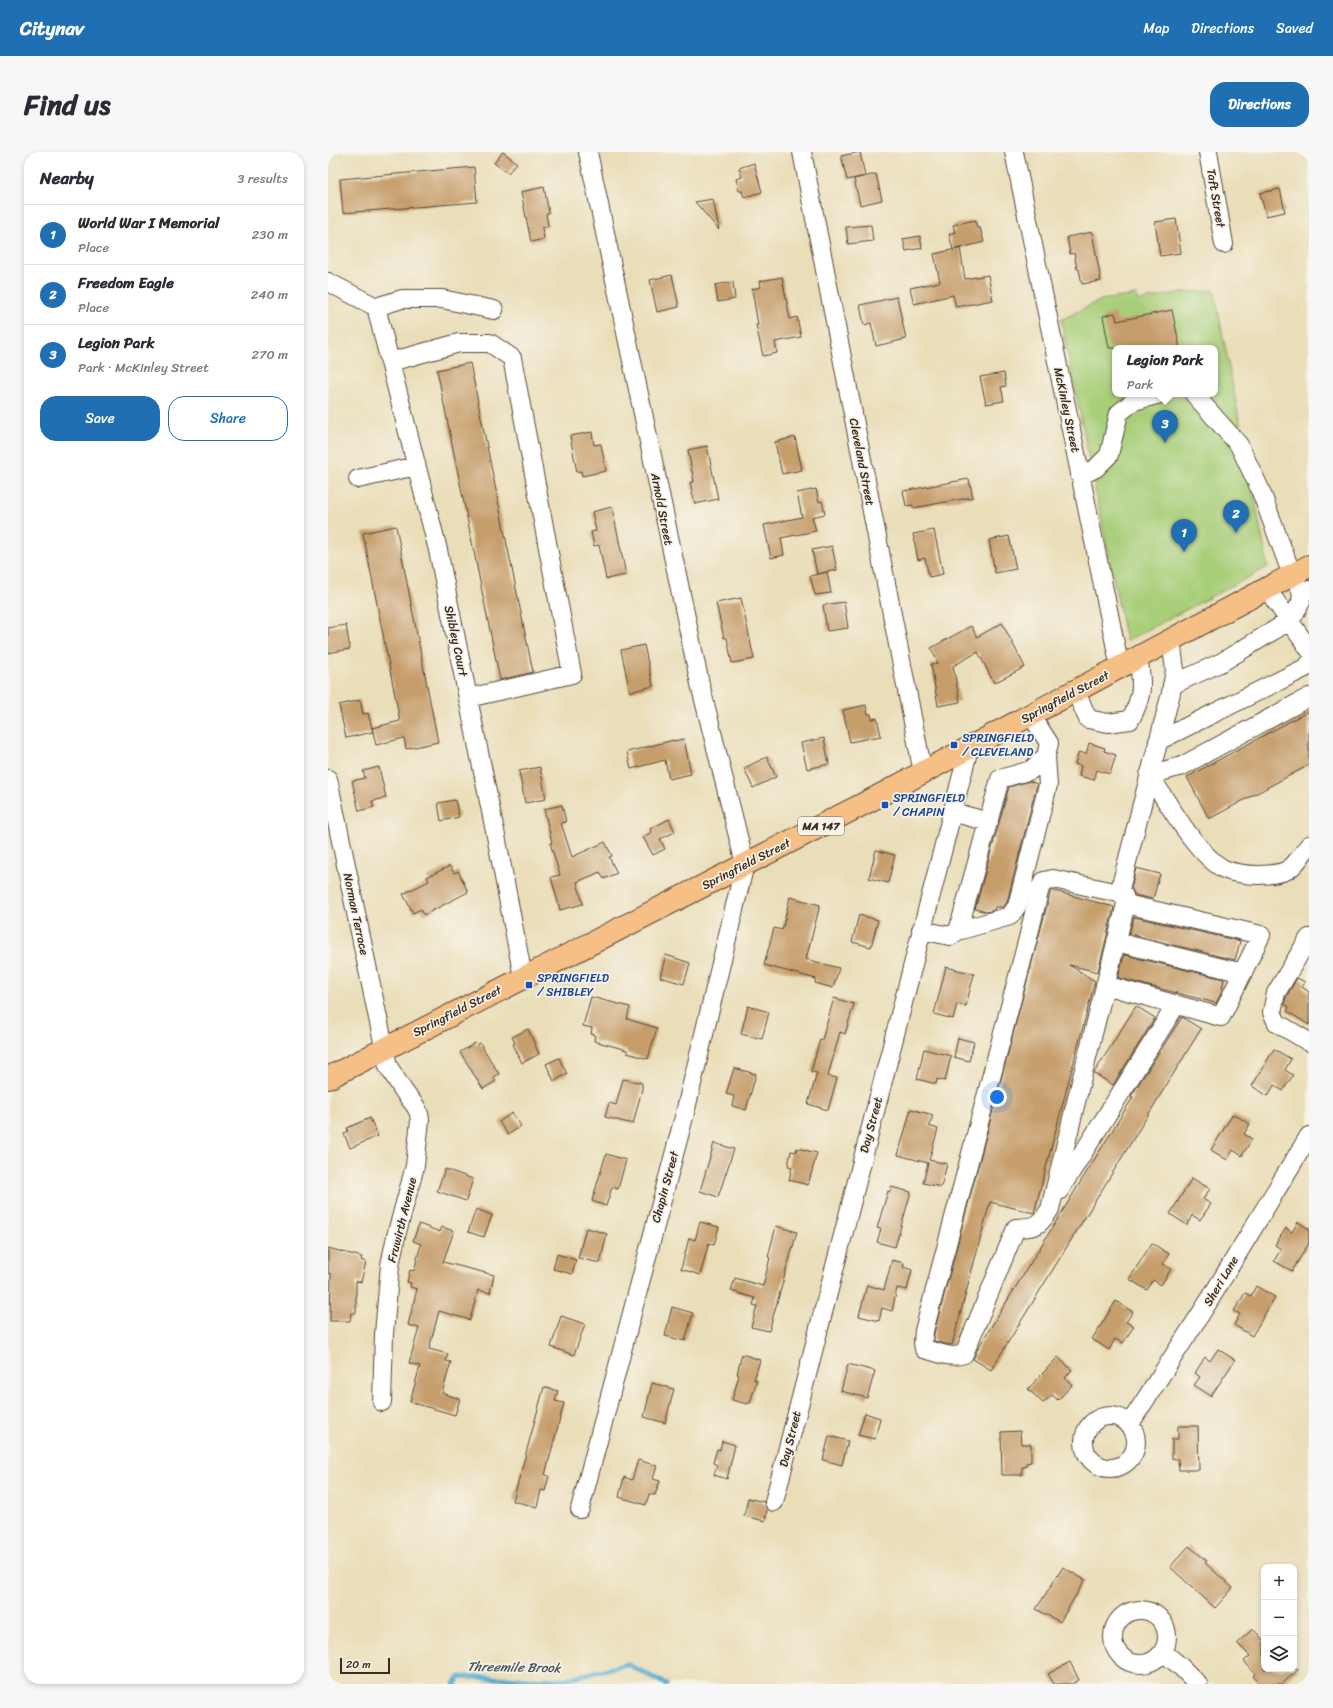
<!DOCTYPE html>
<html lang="en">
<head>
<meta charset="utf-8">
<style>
  body { margin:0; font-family:Sriracha,sans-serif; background:#f7f7f7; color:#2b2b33 }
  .controls { position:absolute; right:12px; bottom:12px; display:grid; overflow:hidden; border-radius:8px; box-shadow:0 2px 6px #0003 }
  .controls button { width:36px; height:36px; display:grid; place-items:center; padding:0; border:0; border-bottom:1px solid #e1e1e2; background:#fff; color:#2b2b33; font:20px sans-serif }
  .scale { position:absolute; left:12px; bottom:10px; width:50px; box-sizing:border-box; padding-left:4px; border:2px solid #3b2a1e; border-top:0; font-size:11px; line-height:14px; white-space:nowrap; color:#3b2a1e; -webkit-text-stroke:3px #f7f3e8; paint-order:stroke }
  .you { position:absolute; left:669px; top:945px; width:14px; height:14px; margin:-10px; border:3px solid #fff; border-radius:50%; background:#1a73e8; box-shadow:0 0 0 6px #1a73e833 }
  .badge { display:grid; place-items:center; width:26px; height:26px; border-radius:50%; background:#1f6fb2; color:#fff; font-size:13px; font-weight:700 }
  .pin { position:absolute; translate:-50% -33px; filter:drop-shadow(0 1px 2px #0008) }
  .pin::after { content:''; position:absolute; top:21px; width:14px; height:12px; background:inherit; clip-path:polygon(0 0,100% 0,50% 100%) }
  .popup { position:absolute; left:784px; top:193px; width:106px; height:52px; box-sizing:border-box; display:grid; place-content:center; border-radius:8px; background:#fff; filter:drop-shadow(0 1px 3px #0005); font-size:13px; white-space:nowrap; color:#7c7c81 }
  .popup b { font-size:15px; color:#2b2b33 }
  .popup::after { content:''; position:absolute; left:50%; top:100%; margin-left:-8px; border:8px solid transparent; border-top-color:#fff }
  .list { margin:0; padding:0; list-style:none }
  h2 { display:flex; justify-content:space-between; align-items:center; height:52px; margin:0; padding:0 16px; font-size:17px }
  h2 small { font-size:13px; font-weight:400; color:#7c7c81 }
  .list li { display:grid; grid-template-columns:26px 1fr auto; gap:12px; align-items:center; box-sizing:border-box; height:60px; padding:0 16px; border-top:1px solid #e1e1e2 }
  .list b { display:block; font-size:15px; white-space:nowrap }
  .list p { margin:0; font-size:13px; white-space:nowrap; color:#7c7c81 }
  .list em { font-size:13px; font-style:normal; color:#7c7c81 }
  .actions { display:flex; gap:8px; padding:12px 16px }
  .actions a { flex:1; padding:9px 0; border:1px solid #1f6fb2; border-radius:16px; text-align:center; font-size:14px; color:#1f6fb2 }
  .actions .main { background:#1f6fb2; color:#fff }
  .icon { flex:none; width:22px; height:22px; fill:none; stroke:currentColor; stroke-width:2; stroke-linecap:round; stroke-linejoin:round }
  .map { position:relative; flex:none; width:981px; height:1532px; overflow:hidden; border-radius:16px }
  header { display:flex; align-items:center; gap:24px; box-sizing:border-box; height:56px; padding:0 20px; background:#1f6fb2; color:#fff }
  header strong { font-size:19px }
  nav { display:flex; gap:22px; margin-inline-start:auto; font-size:14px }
  .intro { display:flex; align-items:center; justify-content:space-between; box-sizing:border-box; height:96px; padding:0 24px }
  h1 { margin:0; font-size:28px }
  .button { padding:10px 18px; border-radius:16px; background:#1f6fb2; color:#fff; font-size:14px; font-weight:700 }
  main { display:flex; gap:24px; padding:0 24px }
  aside { flex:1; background:#fff; border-radius:16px; box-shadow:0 2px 6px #0003 }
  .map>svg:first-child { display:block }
  .green { fill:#a7ce78; stroke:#717c4b; fill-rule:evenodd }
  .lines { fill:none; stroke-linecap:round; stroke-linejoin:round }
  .stream { stroke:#54abd1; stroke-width:5 }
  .building { fill:#c69e6c }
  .minor-casing { stroke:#554535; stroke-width:20 }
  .major-casing { stroke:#554535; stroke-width:24 }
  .minor { stroke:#fff; stroke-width:18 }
  .major { stroke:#f5bf86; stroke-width:22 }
  .transit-dot { fill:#1a4fb4; stroke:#f7f3e8; stroke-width:1.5 }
  .labels { text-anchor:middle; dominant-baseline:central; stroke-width:3.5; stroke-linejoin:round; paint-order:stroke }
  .shield { fill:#f7f3e8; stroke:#73665b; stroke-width:1 }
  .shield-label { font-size:11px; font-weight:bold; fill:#3b2a1e }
  .street-label { font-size:12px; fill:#3b2a1e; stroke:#f7f3e8 }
  .transit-label { font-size:12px; fill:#164399; stroke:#f7f3e8; text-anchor:start }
  .water-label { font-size:13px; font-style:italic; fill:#44575d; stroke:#f7f3e8 }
</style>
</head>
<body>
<header>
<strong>Citynav</strong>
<nav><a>Map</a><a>Directions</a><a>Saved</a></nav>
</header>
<div class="intro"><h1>Find us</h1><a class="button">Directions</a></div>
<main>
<aside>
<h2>Nearby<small>3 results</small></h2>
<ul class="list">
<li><span class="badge">1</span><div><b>World War I Memorial</b><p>Place</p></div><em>230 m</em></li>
<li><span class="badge">2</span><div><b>Freedom Eagle</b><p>Place</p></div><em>240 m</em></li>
<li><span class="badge">3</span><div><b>Legion Park</b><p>Park · McKinley Street</p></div><em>270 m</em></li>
</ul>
<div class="actions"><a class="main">Save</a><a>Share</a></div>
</aside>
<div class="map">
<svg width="981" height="1532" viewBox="0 0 981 1532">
  <rect width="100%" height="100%" fill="#f7f3e8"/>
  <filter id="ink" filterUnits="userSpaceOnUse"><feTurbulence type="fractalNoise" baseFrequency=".025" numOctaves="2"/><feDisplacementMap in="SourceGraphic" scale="8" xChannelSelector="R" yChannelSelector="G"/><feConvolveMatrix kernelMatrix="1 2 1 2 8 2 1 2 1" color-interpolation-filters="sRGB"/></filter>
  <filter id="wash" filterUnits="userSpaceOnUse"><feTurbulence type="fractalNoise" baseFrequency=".012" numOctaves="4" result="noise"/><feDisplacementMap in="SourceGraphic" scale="16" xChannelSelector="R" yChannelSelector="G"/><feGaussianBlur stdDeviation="0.9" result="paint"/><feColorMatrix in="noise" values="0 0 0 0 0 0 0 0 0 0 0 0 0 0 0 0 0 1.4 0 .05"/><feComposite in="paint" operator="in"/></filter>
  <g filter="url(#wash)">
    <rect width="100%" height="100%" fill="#eadeb9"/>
    <!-- green -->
    <path class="green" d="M886,138L940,415L798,489L733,168L773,148L808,143L810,149L849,141ZM787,196H887V242H787Z"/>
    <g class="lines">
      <!-- stream -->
      <path class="stream" d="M127,1532L132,1525L235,1528L299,1512L338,1532"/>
    </g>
    <g id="blocks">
      <!-- building -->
      <path class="building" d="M175,0L189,11L180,21L166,11Z
        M532,0L537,24L519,28L513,4Z
        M426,11L434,40L416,45L414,39H411L408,27L414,25L411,16Z
        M146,15L149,50L15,61L12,27Z
        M548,22L554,48L532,53L526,27Z
        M216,35L221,61L218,62L220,74L214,76L216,87L203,90L193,40Z
        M952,37L957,60L938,64L932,41Z
        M385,47L391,78L367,50Z
        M848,67L853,101L832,104L827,70Z
        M647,68L649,76H652L656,90L625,98L621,82L627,80L625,73Z
        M543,73L545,89L520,92L518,75Z
        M764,80L773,129L754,132L751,117H749L746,101L742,102L739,85Z
        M592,84L594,96L578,99L575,87Z
        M632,96L637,127L660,123L665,148L628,155L625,143L586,152L582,136L612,130L606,102Z
        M344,123L351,155L329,160L322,128Z
        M454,125L462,167L469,165L473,185L447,190L449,201L435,204L428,173H430L424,137L433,135L432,129Z
        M405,130L407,147L390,150L387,133Z
        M569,145L578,187L548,194L543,171L536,173L532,153Z
        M844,158L852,196H781L775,164L787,161L789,169Z
        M142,211L205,520L172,528L109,218Z
        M676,221L678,234L673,235L676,249L658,252L652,225Z
        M264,280L266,293L273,292L278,319L254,324L253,319L249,320L242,284Z
        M467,285L474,318L454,322L447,290Z
        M379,294L390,347L367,352L362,330H366L360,298Z
        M641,327L645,345L585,356V353L578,354L575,339Z
        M488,337L491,350L494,349L497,362L484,365L488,379L453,386L456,403L443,406L436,373L474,365L469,341Z
        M284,355L298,423L278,427L271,393L266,394L263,380L268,379L264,360Z
        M68,374L110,590L78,597L76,586L48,593L44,576L72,569L35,381Z
        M606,378L615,422L601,425L597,406L590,408L585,382Z
        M681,384L688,417L667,421L661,388Z
        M504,394L509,418L489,422L484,398Z
        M499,420L503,441L487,443L482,424Z
        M413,446L426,507L404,511L399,486H396L388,451Z
        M516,450L520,476L499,479L495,453Z
        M674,471L697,515L666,531L650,500L625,514L632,550L610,554L603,512L610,511L603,496L643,474L649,485Z
        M18,473L22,497L0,501V476Z
        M316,493L325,534L302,540L293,498Z
        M32,548L35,562L40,561L45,580L18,586L11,553Z
        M538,553L540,562H543L544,567L549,566L553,584L522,590L515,558Z
        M981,559V613L881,667L859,625Z
        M496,586L501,612L479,617L473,591Z
        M356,587L363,622L341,627L337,608L303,617L299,600L346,588V589Z
        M761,591L777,596L776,599L788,603L782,622L769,618L766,628L751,624L753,614L747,612L751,600L758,602Z
        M439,605L448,625L425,636L416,616Z
        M51,615L58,646L44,649L46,655L31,659L24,629L37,626L35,619Z
        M212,615L218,647L197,651L191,619Z
        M702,629L709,632L679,750L676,755H667L666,758L658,760L647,757L681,635Z
        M127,648L131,665L113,669L110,651Z
        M234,653L238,670L233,671L244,705L277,690L284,704L281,705L289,721L276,727L272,720L249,730L255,752L232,758L223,725L232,723L222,691H224L216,657Z
        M341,667L347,680L332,687L337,697L325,703L315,685L324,680L322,677Z
        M548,698L567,703L560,731L541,726Z
        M122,714L126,721L130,719L140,740L96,763L93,757L85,761L75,742L101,729L99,725Z
        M808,716L832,722L825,747L807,743L803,736Z
        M723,738L786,755L770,820L741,813L767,829L706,1061L662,1050L624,1193L618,1192L606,1189V1181Z
        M462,745L492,753L478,807L511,816L505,836L487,831L488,827L436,813L446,776L454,778Z
        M531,763L550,768L543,795L524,790Z
        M806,765L912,789L907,808L801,782Z
        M338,803L362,811L356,832L332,825Z
        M796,803L896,827L893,842L888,851L790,826Z
        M618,815L646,822L638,854L629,852L625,867L606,862Z
        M969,826L977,830L974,835L981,840V873L959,859L961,855L956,852L958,845Z
        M263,845L302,855L299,867L329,876L320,907L299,901V898L266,889L267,883L263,882L264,876L255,874Z
        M506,846L526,852L517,882L512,880L500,924L509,926L500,958L480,952L489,921L483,920L492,887L494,888Z
        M420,854L441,860L434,887L413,882Z
        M808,854L827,866L785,933L766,921Z
        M854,865L873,877L663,1218L645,1207L650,1196L805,945L803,944Z
        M200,877L211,902L194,911L185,892L187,891L184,885Z
        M630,886L646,890L641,909L626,905Z
        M147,891L149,893L152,891L171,922L165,926L168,929L155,937L132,900Z
        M596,897L623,904L617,929L609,927L608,932L589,927Z
        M946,897L963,907L957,918L965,923L955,939L946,933L940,944L924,934Z
        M231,906L239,922L226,929L218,912Z
        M406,916L428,922L418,958L404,954L406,944L398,942Z
        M295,927L314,931V937L305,972L277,965L281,951L288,953Z
        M583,957L605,963L601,974L610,977L601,1008L619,1012L613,1035L595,1031L600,1011L570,1003Z
        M184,961L193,974L180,983L171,970Z
        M905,962L922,972L916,982L924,987L914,1004L905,998L899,1008L883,998Z
        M42,966L50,984L22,996L16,982L20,979L19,976Z
        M386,991L406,997L390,1045L372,1039Z
        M469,996L489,1001L480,1033L461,1028L464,1015L460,1014L463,999L468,1000Z
        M278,1002L298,1008L290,1037L284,1035L278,1054L264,1049Z
        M117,1017L145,1027L138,1049L109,1039Z
        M864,1026L882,1037L875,1047L883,1052L872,1068L864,1063L859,1073L842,1062Z
        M563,1035L583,1040L567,1095L549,1090L553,1077L549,1076L560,1039L562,1040Z
        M148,1057L164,1063L156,1085L140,1080Z
        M372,1070L391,1075L386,1093L381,1091L372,1123L353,1117L361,1086L367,1088Z
        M970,1070L981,1077V1091L964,1119L946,1109L953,1097L947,1093L958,1076L964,1080Z
        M91,1072L112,1080L114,1075L126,1079L115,1110L166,1123L162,1141L150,1138L142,1168L111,1159L101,1197L120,1202L118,1209L123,1210L114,1241L132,1247L127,1263L82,1250L92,1214L81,1211L91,1176L80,1173L89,1137L82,1135L83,1131L79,1130L82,1118L86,1119L93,1092L85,1089Z
        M448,1074L469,1080L441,1179L423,1175L429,1154L425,1153L427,1146L403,1139L407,1126L435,1134L442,1106L440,1105Z
        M258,1076L279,1082L272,1111L250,1106Z
        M824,1091L841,1102L834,1112L843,1117L833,1133L825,1128L819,1138L801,1127Z
        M0,1096L34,1105L33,1108L38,1110L33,1130L28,1129V1161H23L22,1169H2L3,1122L0,1121Z
        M229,1102L248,1108L244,1122L225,1117Z
        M564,1108L576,1111L575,1115L584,1118L579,1138L569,1136L564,1159L554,1156L551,1169L531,1164L539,1133L556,1138Z
        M928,1134L947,1145L924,1184L906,1173L912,1162L906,1159L917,1141L923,1144Z
        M788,1149L805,1160L798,1170L806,1174L795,1191L787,1187L781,1198L764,1187Z
        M344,1155L365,1161L357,1189L337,1184Z
        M233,1164L257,1172L246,1203L223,1195Z
        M890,1197L907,1208L883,1244L866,1233L872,1225L867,1221L877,1205L882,1209Z
        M414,1202L432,1208L426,1228H429L422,1251H420L419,1252L404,1248L411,1223L409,1222Z
        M730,1205L744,1218L737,1226L744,1233L730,1248L724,1243L715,1251L700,1237Z
        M520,1212L547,1219L539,1246L513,1239Z
        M324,1231L346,1237L337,1271L316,1265Z
        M216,1235L230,1239L227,1249L236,1251L217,1323L221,1324L217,1339L213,1338L209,1355L185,1349Z
        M537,1261L552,1266L547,1287L530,1283Z
        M850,1274H870L871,1318H851L850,1307H844V1287H850Z
        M692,1279L693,1292H703V1310L698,1311V1315H694V1323H674L673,1280Z
        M501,1284L520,1289L514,1313L495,1308Z
        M394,1289L407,1293L399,1327L386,1323L389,1313L385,1311L389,1297L392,1298Z
        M310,1308L329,1314L325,1327L332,1329L327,1343L321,1342L318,1353L291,1345L296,1325L304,1328Z
        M420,1346L436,1350L439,1358L437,1369L416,1364Z
        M861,1394L879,1409L877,1411L905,1436L887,1456L842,1415Z
        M735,1415L757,1428L732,1470L708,1457Z
        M925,1477L936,1489V1517H971L954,1532H932L925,1524L927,1522L916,1509L922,1504L909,1491Z
        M742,1510L751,1528L744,1532H726L720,1522Z"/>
    </g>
  </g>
  <g filter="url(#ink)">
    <use href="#blocks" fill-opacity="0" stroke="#554535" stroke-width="1"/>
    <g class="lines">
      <defs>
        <path id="minor" d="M474,0L595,621
          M686,0L792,516
          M880,0L896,92
          M0,130L48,155L74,147H114L166,158
          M48,155L110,398L171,699L195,825
          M62,210L131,191H162L184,206L244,522L140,546
          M866,242L911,293L932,337L964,423L974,441
          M752,324L768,316L781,303L791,261L806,249L832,242
          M30,327L88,314
          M939,437L981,497
          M844,533L894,510L963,468L973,450L974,441L981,438
          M748,540L760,567L780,571L802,568C815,545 815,532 810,506
          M981,545L854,614L821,623C840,650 867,700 894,716C903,721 920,723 930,723C963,722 963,718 981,693
          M830,589L979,515L981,512
          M0,627L60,914C65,922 70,930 75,938C82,949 91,954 92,968L87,1014L68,1084L62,1113L56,1182L54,1250
          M624,660L661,670
          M725,727L791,741L796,744L798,752L756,917L722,1057C711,1075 708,1075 688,1076L636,1202C623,1207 609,1200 596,1197L595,1191L596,1179L699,790L712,736L716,729Z
          M791,741L843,541L847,518L843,489
          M593,778L622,784L630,779L672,627L703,618L718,604L721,591L703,563
          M630,779L682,764L689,754L720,633L718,604
          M981,786L948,841L944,860L949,871L981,890
          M788,790L915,821
          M777,833L893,865L933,783L798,752
          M731,1039L848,853
          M756 1290a26 26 0 1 1 52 0a26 26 0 1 1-52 0Z
          M801,1273L879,1152L981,984
          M446,1350L641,596
          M252,1357L356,965L417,712L372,532L260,0
          M785 1485a27 27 0 1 1 54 0a27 27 0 1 1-54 0Z
          M835,1500L852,1514L870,1532"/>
        <path id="major" d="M0,926L547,646L981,414"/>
      </defs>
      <!-- minor casing -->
      <use href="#minor" class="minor-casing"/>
      <!-- major casing -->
      <use href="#major" class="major-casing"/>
      <!-- minor -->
      <use href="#minor" class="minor"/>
      <!-- major -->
      <use href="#major" class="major"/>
    </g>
  </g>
  <!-- markers -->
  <g class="transit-dot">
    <rect x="622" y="589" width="8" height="8" rx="2"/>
    <rect x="553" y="649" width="8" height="8" rx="2"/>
    <rect x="197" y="829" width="8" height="8" rx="2"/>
  </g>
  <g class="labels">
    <!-- shield labels -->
    <rect class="shield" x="470" y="665" width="46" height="18" rx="3"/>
    <g class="shield-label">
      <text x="493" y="674">MA 147</text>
    </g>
    <!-- street labels -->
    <g class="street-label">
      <text transform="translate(888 46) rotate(80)">Taft Street</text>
      <text transform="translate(739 258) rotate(78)">McKinley Street</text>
      <text transform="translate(534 310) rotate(79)">Cleveland Street</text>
      <text transform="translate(334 357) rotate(79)">Arnold Street</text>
      <text transform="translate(128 489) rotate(78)">Shibley Court</text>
      <text transform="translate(737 545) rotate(-28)">Springfield Street</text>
      <text transform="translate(418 712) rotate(-27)">Springfield Street</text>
      <text transform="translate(28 762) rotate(78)">Norman Terrace</text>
      <text transform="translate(129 859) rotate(-27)">Springfield Street</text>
      <text transform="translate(543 973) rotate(-75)">Day Street</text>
      <text transform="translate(337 1035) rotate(-75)">Chapin Street</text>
      <text transform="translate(74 1068) rotate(-76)">Fruwirth Avenue</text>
      <text transform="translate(893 1129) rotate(-59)">Sheri Lane</text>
      <text transform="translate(462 1287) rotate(-76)">Day Street</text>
    </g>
    <!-- transit labels -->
    <g class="transit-label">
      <text x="634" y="586">SPRINGFIELD<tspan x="634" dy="14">/ CLEVELAND</tspan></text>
      <text x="565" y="646">SPRINGFIELD<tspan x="565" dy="14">/ CHAPIN</tspan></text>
      <text x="209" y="826">SPRINGFIELD<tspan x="209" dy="14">/ SHIBLEY</tspan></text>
    </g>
    <!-- water labels -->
    <g class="water-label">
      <text transform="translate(186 1515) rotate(1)">Threemile Brook</text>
    </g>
  </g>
</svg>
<div class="controls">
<button>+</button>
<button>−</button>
<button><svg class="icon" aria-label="layers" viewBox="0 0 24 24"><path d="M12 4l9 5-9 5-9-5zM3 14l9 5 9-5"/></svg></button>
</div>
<div class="scale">20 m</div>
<div class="you"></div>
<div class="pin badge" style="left:856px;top:400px">1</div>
<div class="pin badge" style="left:908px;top:381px">2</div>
<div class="pin badge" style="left:837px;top:291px">3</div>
<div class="popup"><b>Legion Park</b>Park</div>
</div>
</main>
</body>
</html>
